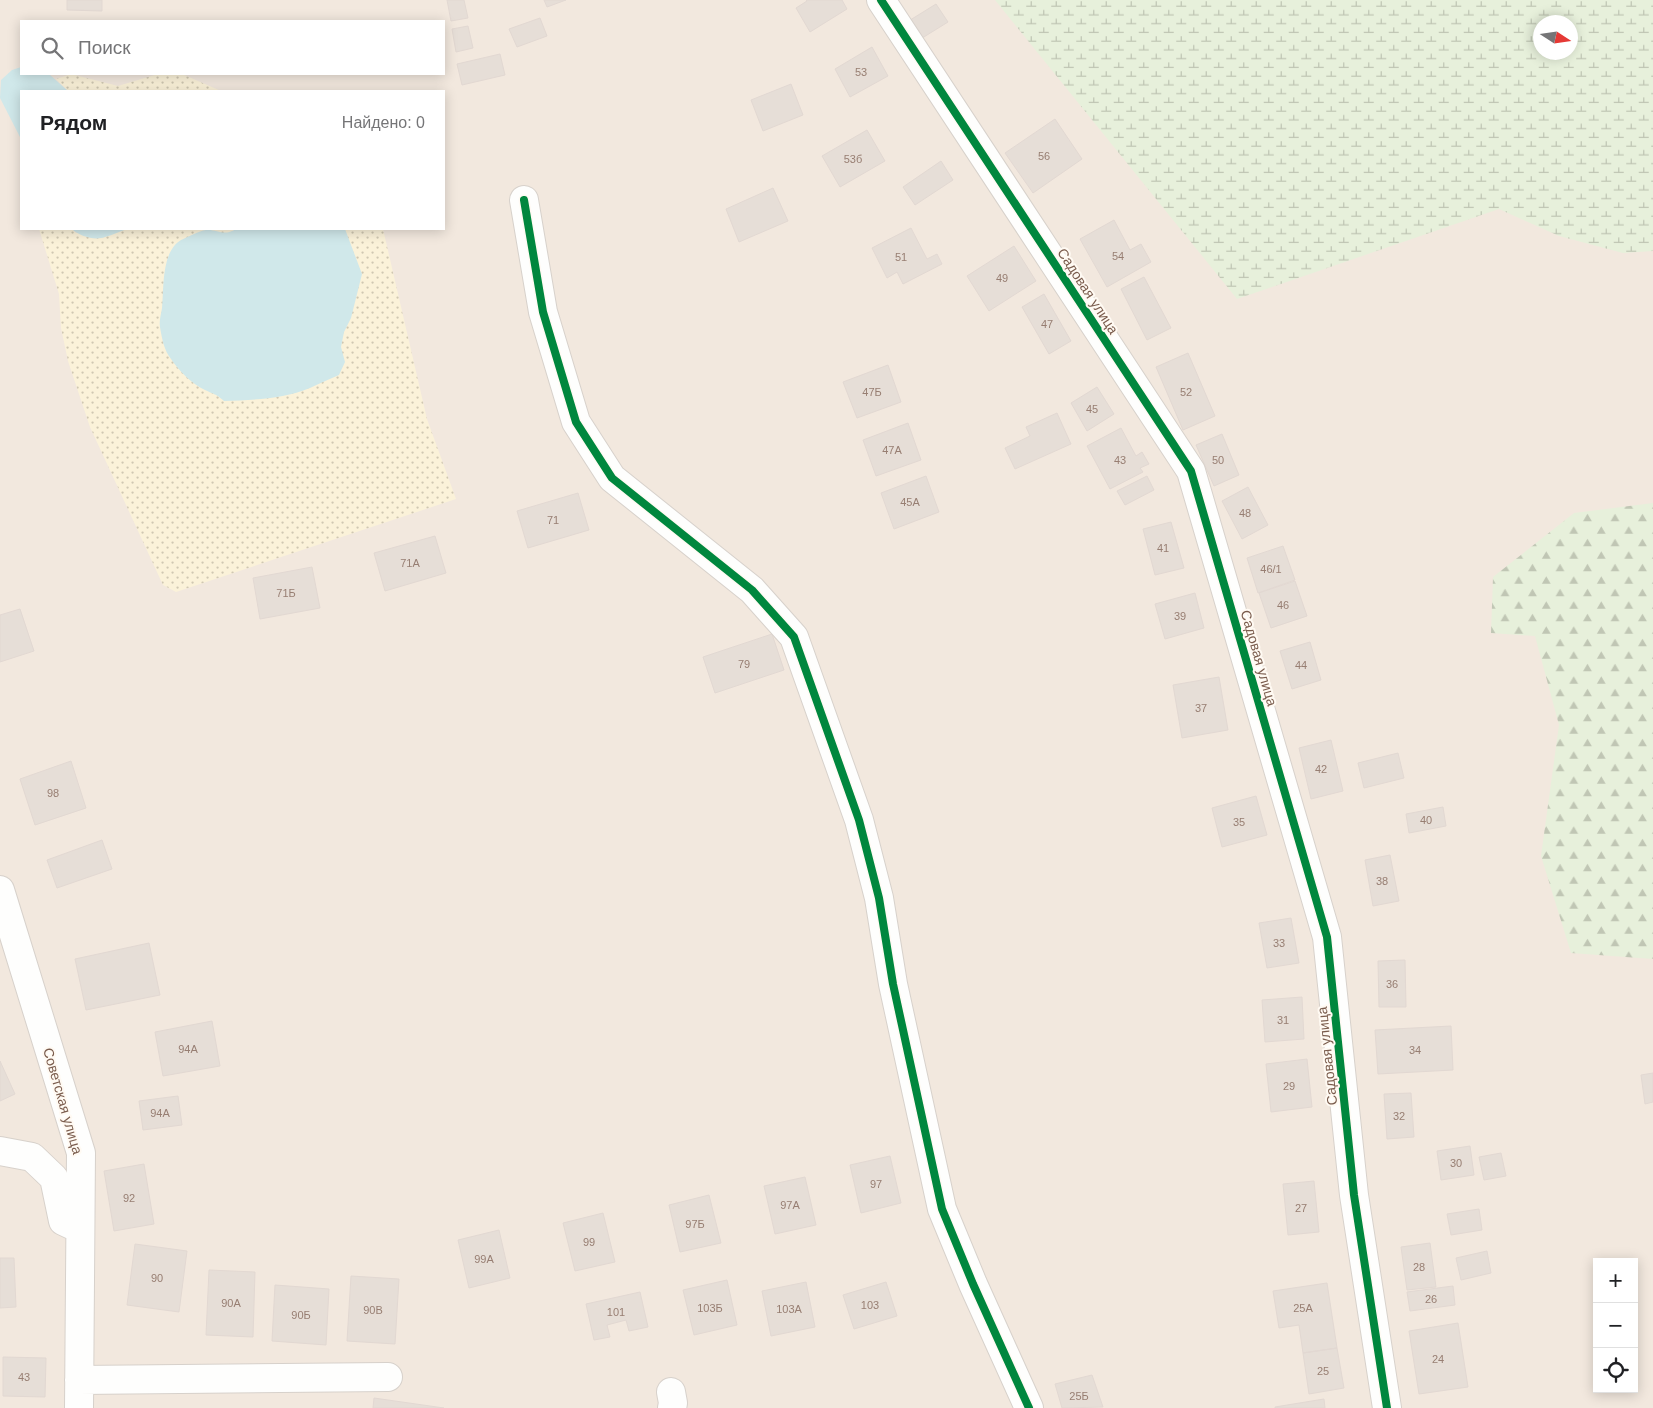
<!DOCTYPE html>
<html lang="ru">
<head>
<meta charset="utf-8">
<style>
  body { margin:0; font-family:Helvetica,sans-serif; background:#f2f2f2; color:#202124 }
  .controls { position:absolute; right:15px; bottom:15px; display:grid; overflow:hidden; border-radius:0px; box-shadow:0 2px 12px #0003 }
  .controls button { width:45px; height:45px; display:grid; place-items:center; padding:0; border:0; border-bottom:1px solid #e0e0e0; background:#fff; color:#202124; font:25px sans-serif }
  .compass { position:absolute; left:1533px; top:15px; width:45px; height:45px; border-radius:50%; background:#fff; box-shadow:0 2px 12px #0003; rotate:102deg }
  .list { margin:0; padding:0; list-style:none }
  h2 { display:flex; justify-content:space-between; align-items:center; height:65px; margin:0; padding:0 20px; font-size:21px }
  h2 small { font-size:16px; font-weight:400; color:#757577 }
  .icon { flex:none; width:28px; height:28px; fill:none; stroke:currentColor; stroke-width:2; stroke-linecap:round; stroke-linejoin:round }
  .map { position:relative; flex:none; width:1653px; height:1408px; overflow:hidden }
  .search { position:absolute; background:#fff; box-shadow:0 2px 12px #0003; left:20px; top:20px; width:425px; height:55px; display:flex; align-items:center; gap:12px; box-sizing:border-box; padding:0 18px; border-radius:0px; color:#757577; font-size:19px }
  .panel { position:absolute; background:#fff; box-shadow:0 2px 12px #0003; left:20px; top:90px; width:425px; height:140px; border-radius:0px }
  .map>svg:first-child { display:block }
  .residential { fill:#f2e8de; fill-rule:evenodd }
  .forest { fill:url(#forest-firs) }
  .wetland { fill:url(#wetland-marsh); fill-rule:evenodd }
  .sand { fill:url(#sand-dots) }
  .water { fill:#d0e8ea }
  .building { fill:#e6ded7; stroke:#e2d8d2 }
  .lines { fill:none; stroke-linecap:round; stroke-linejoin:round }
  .street-casing { stroke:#d7d1cb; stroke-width:30 }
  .street { stroke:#fefefd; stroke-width:28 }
  .cycleway-casing { stroke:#fffaf3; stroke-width:11 }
  .cycleway { stroke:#00873e; stroke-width:8 }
  .labels { text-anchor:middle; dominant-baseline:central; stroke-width:4; stroke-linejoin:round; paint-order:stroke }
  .number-label { font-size:11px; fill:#977e72 }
  .street-label { font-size:14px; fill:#7a5c4d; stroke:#fffaf3 }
</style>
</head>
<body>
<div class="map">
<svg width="1653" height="1408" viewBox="0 0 1653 1408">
  <defs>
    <pattern id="forest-firs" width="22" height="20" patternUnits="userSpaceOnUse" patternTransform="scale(1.25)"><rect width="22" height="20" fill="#e7f0db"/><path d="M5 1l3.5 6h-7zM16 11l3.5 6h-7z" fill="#c0c6b4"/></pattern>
    <pattern id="wetland-marsh" width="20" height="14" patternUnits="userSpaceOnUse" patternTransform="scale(1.25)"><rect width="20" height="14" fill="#e7f0db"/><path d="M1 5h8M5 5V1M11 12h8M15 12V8" fill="none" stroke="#c0c6b4"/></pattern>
    <pattern id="sand-dots" width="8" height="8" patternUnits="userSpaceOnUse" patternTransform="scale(1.25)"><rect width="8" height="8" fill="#fbf2d9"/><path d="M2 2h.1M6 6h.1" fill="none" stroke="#d0c7b2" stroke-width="1.8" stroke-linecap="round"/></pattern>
  </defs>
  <rect width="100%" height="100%" fill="#f9f5f0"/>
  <!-- residential -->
  <path class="residential" d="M0,0H1045L1248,242L1653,46V1408H0ZM21,21H444V74H21ZM21,91H444V229H21ZM1597,1262H1634V1389H1597Z"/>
  <!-- forest -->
  <path class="forest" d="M1653,503V959L1571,953L1541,856L1559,725L1535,636L1491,633L1493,577L1574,513Z"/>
  <!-- wetland -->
  <path class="wetland" d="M995,0H1653V251L1623,253L1559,236L1499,209L1237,299ZM1540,22H1570V52H1540Z"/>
  <!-- sand -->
  <path class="sand" d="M71,74L118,86L158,74H182L221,91H68L56,79Z
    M39,229H72L76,233L128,229H383L427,419L456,499L176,592L163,585L90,427L68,361L61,328L59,294Z"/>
  <!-- water -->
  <path class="water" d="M21,67V74H49L68,91H21V139L0,98L1,80L12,70Z
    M72,229H128C120,231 113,235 105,237C95,241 79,236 72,229Z
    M236,229H345L362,274L351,318L344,332L341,347L345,362L339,375C329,379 319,384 310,388C283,399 253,400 224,401C215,393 215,395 205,390C192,384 179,371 171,359C164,350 162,339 160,327C159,320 161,315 162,308C164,288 161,252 181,240C188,237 199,231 206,230C218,229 223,237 236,229Z"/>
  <!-- building -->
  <path class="building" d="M67,0H102V11L67,10Z
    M447,0H464L468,18L451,21Z
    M544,0H566L547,7Z
    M806,0H842L847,9L810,32L796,8L807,1Z
    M936,4L948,22L919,40L907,22Z
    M540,18L547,36L517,47L509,29Z
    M468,26L473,48L456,52L452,29Z
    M872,47L888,76L850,97L835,69Z
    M500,54L505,75L462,85L457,64Z
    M791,84L803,115L763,131L751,100Z
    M1055,119L1082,159L1033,193L1005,153Z
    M867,130L885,161L840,187L822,156Z
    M941,161L953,180L915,205L903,187Z
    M773,188L788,221L739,242L726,209Z
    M1114,220L1130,250L1141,244L1151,262L1107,287L1080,239Z
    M911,228L927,259L937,254L942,264L903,284L897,272L887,278L872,248Z
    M1014,246L1036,281L989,311L967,276Z
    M1144,277L1171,328L1147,340L1121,289Z
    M1044,294L1071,341L1049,354L1022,307Z
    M1188,353L1215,416L1183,430L1156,367Z
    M888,365L901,402L857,418L843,382Z
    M1097,387L1114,414L1087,431L1071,403Z
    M1057,413L1071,444L1015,469L1005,448L1030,436L1026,427Z
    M908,423L921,460L876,476L863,440Z
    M1121,428L1136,456L1142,452L1149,464L1140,468L1143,472L1110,489L1087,446Z
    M1222,434L1239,475L1214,486L1196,445Z
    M926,476L939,512L894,529L881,493Z
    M1147,476L1154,490L1125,505L1117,491Z
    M1248,487L1268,525L1242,539L1222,501Z
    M578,493L589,530L528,548L517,511Z
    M1171,522L1184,568L1155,575L1143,529Z
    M435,536L446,573L385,591L374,553Z
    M1283,546L1295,580L1258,593L1247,558Z
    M312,567L320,608L260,619L253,578Z
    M1295,581L1307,616L1271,628L1259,593Z
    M1195,593L1204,628L1165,639L1155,604Z
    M20,609L34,651L0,662V615Z
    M772,634L784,670L715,693L703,657Z
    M1310,642L1321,680L1292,689L1280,651Z
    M1219,677L1228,730L1182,738L1173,685Z
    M1331,740L1343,791L1311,799L1299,748Z
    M1398,753L1404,778L1364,788L1358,763Z
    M71,761L86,808L35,825L20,779Z
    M1256,796L1267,835L1222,847L1212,808Z
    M1443,807L1446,826L1409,833L1406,814Z
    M102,840L112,869L57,888L47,860Z
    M1390,855L1399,901L1373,906L1365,860Z
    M1291,918L1299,963L1267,968L1259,923Z
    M149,943L160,995L86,1010L75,959Z
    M1405,960L1406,1007H1379L1378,961Z
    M1302,997L1304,1039L1265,1042L1262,1000Z
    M212,1021L220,1066L163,1076L155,1032Z
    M1451,1026L1453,1070L1378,1074L1375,1030Z
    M1307,1059L1312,1107L1271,1112L1266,1064Z
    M0,1061L15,1094L0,1101Z
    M1653,1073V1102L1645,1104L1641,1075Z
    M1411,1093L1414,1137L1387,1139L1384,1094Z
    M178,1096L182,1125L143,1130L139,1101Z
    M1470,1146L1474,1175L1441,1180L1437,1151Z
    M1501,1153L1506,1176L1484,1180L1479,1157Z
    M890,1156L901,1203L861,1213L850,1165Z
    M144,1164L154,1224L114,1231L104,1171Z
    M805,1177L816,1225L775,1234L764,1186Z
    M1314,1181L1319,1232L1288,1235L1283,1184Z
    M709,1195L721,1243L680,1252L669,1205Z
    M1479,1209L1482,1230L1451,1235L1447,1214Z
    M603,1213L615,1262L575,1271L563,1223Z
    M499,1230L510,1278L469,1288L458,1240Z
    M1430,1243L1436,1287L1407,1290L1401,1247Z
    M135,1244L187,1251L179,1312L127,1305Z
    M1487,1251L1491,1273L1461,1280L1456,1258Z
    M0,1258H14L16,1307L0,1308Z
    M209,1270L255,1272L253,1337L206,1335Z
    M351,1276L399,1279L395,1344L347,1341Z
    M727,1280L737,1325L694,1335L683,1290Z
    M806,1282L815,1327L771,1336L762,1291Z
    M886,1282L897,1316L854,1329L843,1295Z
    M1327,1283L1337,1348L1303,1353L1299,1325L1279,1328L1273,1291Z
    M275,1285L329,1289L326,1345L272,1341Z
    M1453,1286L1455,1305L1410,1311L1407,1292Z
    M640,1292L648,1327L629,1331L626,1320L607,1325L610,1337L594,1340L586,1304Z
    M1458,1323L1468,1387L1419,1394L1409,1331Z
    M1337,1348L1344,1388L1309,1394L1303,1353Z
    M3,1357L46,1358L45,1397L3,1396Z
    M1092,1375L1103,1407L1062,1408L1055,1384Z
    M374,1398L444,1408H373Z
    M1324,1399L1325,1408H1275V1407Z"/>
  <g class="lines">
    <defs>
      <path id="street" d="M881,0L1191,471L1327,937L1354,1195L1387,1408
        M524,200L543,312L576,422L612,478L752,590L794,637L859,820L879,898L893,984L942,1209L973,1284L1029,1408
        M0,890L81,1153L79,1408
        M0,1151L32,1157L54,1178L63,1221L80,1229
        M79,1380L388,1377
        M671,1392L673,1403L672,1408"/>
    </defs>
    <!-- street casing -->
    <use href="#street" class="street-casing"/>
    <!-- street -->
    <use href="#street" class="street"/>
    <defs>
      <path id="cycleway" d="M881,0L1191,471L1327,937L1354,1195L1387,1408
        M524,200L543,312L576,422L612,478L752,590L794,637L859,820L879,898L893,984L942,1209L973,1284L1029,1408"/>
    </defs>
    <!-- cycleway casing -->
    <use href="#cycleway" class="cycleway-casing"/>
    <!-- cycleway -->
    <use href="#cycleway" class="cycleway"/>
  </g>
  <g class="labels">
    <!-- number labels -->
    <g class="number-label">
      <text x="861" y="72">53</text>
      <text x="1044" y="156">56</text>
      <text x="853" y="159">53б</text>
      <text x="1118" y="256">54</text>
      <text x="901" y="257">51</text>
      <text x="1002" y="278">49</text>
      <text x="1047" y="324">47</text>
      <text x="872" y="392">47Б</text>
      <text x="1186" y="392">52</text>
      <text x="1092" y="409">45</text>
      <text x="892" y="450">47А</text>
      <text x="1120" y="460">43</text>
      <text x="1218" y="460">50</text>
      <text x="910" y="502">45А</text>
      <text x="1245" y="513">48</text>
      <text x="553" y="520">71</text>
      <text x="1163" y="548">41</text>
      <text x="410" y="563">71А</text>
      <text x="1271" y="569">46/1</text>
      <text x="286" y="593">71Б</text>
      <text x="1283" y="605">46</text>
      <text x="1180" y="616">39</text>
      <text x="744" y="664">79</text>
      <text x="1301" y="665">44</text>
      <text x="1201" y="708">37</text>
      <text x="1321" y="769">42</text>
      <text x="53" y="793">98</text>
      <text x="1426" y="820">40</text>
      <text x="1239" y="822">35</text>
      <text x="1382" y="881">38</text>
      <text x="1279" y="943">33</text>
      <text x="1392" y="984">36</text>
      <text x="1283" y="1020">31</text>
      <text x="188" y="1049">94А</text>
      <text x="1415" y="1050">34</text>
      <text x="1289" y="1086">29</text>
      <text x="160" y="1113">94А</text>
      <text x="1399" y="1116">32</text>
      <text x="1456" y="1163">30</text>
      <text x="876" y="1184">97</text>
      <text x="129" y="1198">92</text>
      <text x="790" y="1205">97А</text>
      <text x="1301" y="1208">27</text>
      <text x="695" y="1224">97Б</text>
      <text x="589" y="1242">99</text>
      <text x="484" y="1259">99А</text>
      <text x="1419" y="1267">28</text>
      <text x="157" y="1278">90</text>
      <text x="1431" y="1299">26</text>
      <text x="231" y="1303">90А</text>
      <text x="870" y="1305">103</text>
      <text x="710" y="1308">103Б</text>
      <text x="1303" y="1308">25А</text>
      <text x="789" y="1309">103А</text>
      <text x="373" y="1310">90В</text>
      <text x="616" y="1312">101</text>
      <text x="301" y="1315">90Б</text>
      <text x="1438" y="1359">24</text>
      <text x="1323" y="1371">25</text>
      <text x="24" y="1377">43</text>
      <text x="1079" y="1396">25Б</text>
    </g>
    <!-- street labels -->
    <g class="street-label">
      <text transform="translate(1088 291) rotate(57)">Садовая улица</text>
      <text transform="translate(1259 658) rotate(74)">Садовая улица</text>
      <text transform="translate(1327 1056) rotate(-96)">Садовая улица</text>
      <text transform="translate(63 1101) rotate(74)">Советская улица</text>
    </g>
  </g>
</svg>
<div class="controls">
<button>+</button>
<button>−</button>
<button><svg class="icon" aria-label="locate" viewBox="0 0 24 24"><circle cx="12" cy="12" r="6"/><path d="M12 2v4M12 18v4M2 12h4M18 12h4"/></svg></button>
</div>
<svg class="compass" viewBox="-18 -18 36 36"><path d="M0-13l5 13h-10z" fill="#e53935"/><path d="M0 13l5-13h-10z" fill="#757577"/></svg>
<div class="search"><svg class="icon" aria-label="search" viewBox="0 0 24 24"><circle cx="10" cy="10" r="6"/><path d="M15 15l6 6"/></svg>Поиск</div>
<section class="panel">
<h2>Рядом<small>Найдено: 0</small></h2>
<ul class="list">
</ul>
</section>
</div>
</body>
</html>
